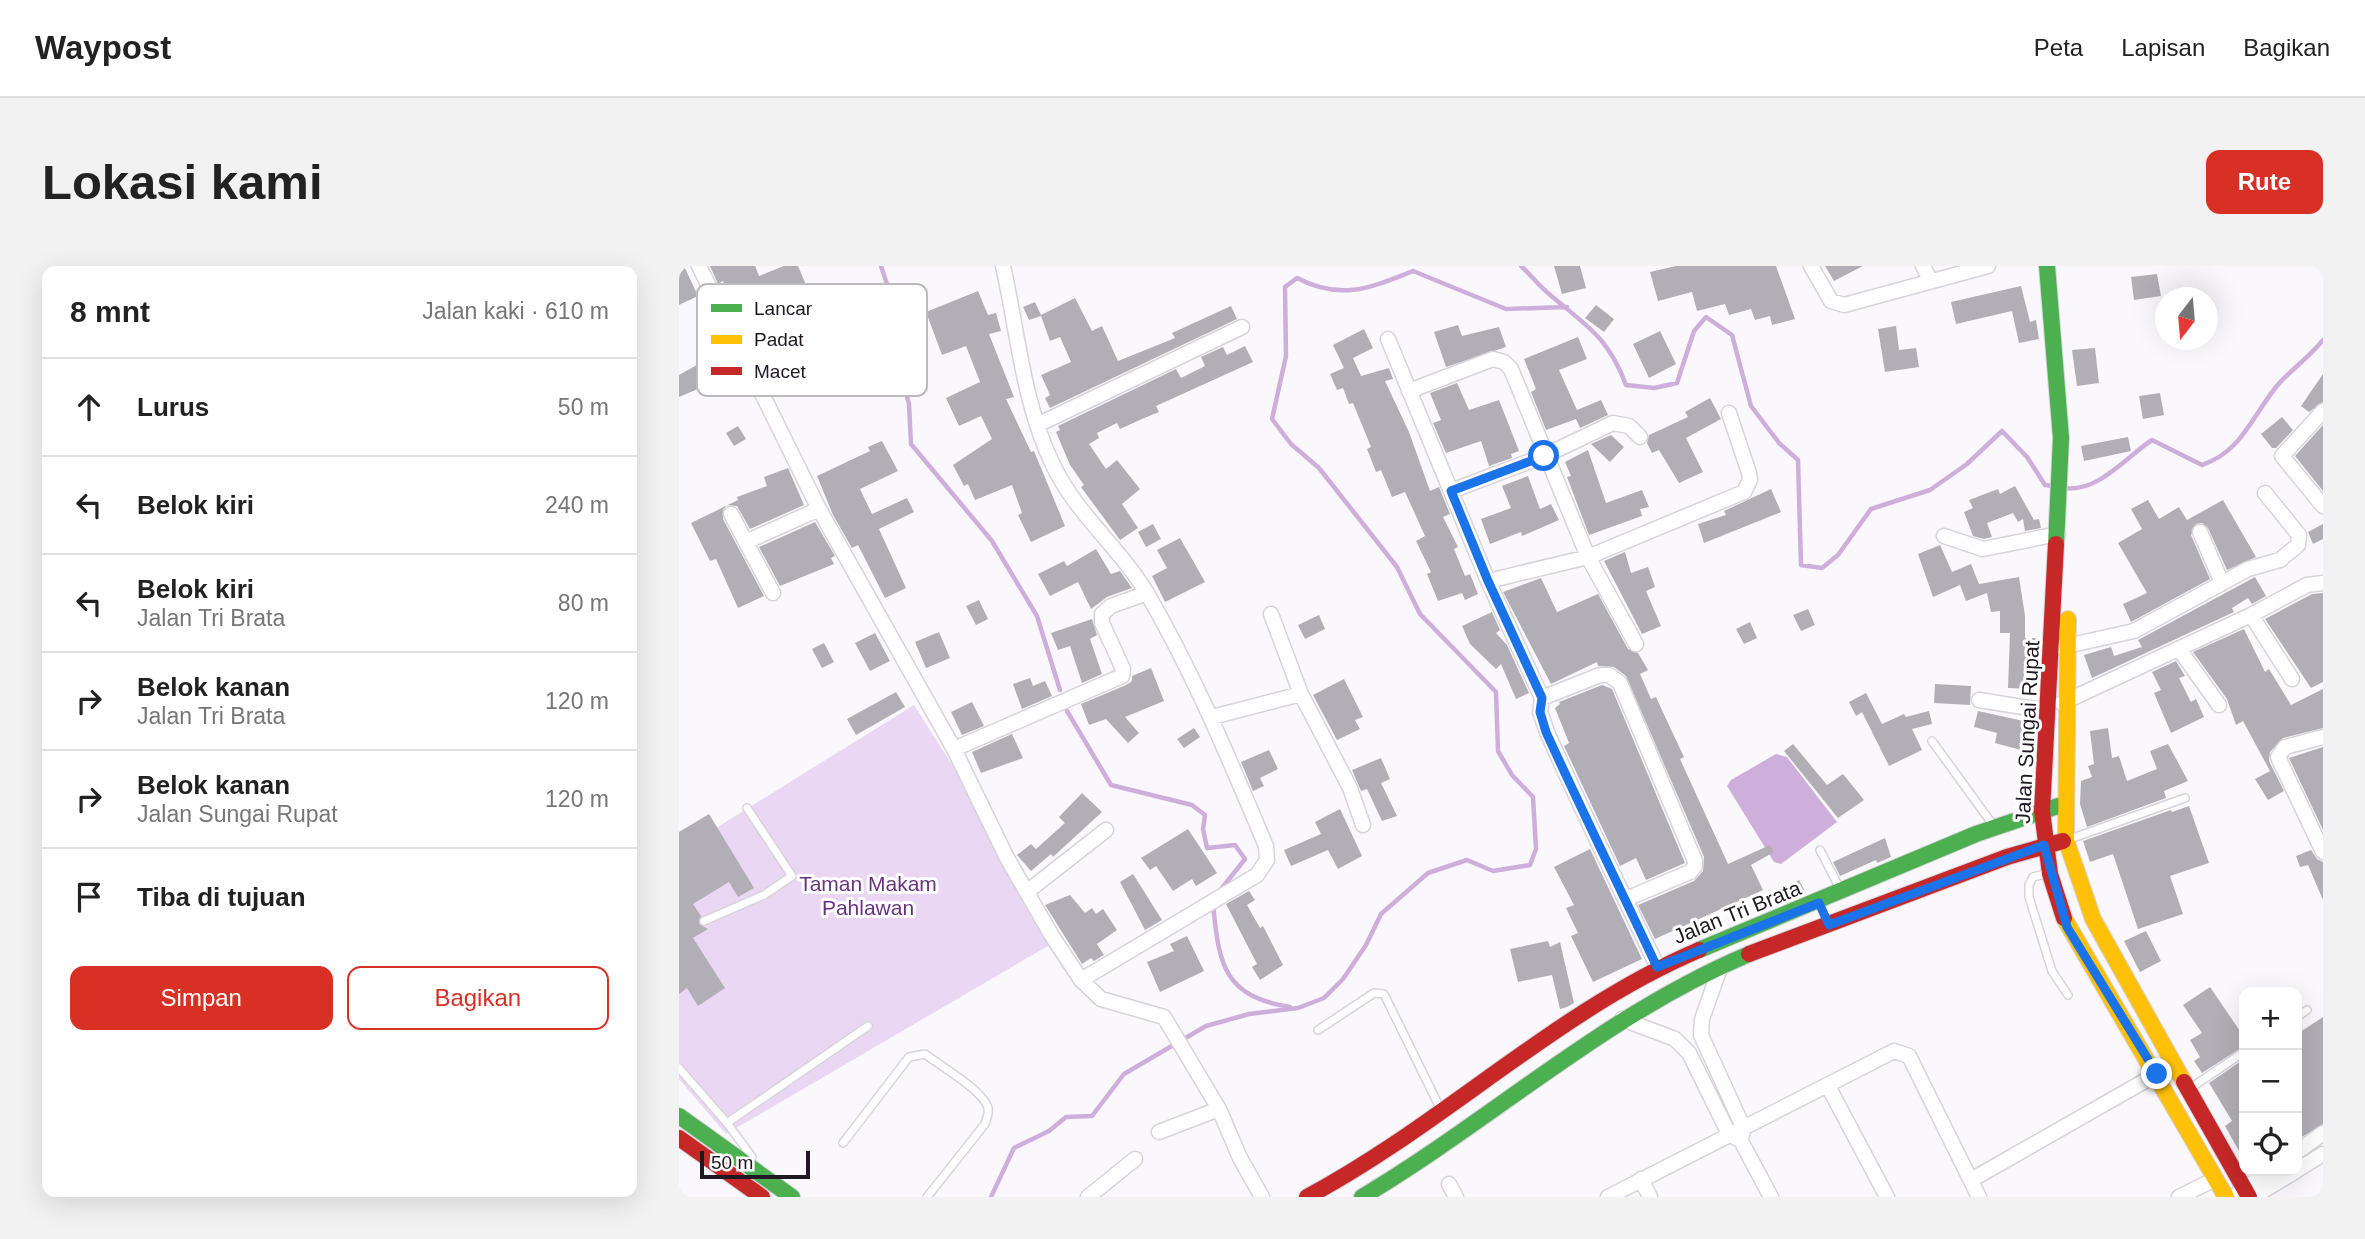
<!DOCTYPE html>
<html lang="id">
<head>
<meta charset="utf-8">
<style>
  body { margin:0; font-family:Arial,sans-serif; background:#f2f2f2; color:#222 }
  .controls { position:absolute; right:21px; bottom:21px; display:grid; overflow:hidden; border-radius:14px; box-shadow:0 7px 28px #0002 }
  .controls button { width:63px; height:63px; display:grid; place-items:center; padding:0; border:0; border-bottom:2px solid #e0e0e0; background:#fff; color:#222; font:35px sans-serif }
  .compass { position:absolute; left:1476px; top:21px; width:63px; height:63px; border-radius:50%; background:#fff; box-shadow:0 7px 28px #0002; rotate:196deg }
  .scale { position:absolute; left:21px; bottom:18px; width:110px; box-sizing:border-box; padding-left:7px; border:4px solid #1f1822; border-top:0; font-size:19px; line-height:24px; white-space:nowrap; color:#1f1822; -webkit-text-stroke:5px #fff; paint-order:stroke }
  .stop { position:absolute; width:21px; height:21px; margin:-16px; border:5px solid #1a73e8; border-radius:50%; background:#fff }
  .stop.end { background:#1a73e8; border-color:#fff; box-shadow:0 2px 7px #0008 }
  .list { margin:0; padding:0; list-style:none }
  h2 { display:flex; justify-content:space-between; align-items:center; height:91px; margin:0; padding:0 28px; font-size:30px }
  h2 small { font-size:23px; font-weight:400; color:#767676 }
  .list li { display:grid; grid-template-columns:46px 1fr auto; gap:21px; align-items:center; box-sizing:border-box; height:98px; padding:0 28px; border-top:2px solid #e0e0e0 }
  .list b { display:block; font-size:26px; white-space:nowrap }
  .list p { margin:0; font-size:23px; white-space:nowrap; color:#767676 }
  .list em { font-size:23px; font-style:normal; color:#767676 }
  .actions { display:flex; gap:14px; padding:21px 28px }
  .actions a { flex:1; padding:16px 0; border:2px solid #d93025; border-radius:14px; text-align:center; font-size:24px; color:#d93025 }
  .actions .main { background:#d93025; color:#fff }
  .icon { flex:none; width:38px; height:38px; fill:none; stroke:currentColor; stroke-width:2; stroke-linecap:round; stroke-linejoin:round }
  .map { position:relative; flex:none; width:1644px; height:931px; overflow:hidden; border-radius:14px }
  header { display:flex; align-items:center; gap:42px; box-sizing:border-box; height:98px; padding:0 35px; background:#fff; border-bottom:2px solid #e0e0e0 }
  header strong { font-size:33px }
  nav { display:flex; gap:38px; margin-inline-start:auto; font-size:24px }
  .intro { display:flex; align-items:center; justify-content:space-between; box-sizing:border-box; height:168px; padding:0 42px }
  h1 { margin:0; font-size:49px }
  .button { padding:18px 32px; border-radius:14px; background:#d93025; color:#fff; font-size:24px; font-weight:700 }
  main { display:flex; gap:42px; padding:0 42px }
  aside { flex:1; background:#fff; border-radius:14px; box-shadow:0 7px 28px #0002 }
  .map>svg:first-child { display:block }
  .green { fill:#ead7f3 }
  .water { fill:#ceafdc }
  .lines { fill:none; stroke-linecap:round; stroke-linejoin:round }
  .stream { stroke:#ceafdc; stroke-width:4.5 }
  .building { fill:#b2aeb5 }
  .lane-casing { stroke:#d8d3db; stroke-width:10 }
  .street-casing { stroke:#d8d3db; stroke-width:17 }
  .fast-casing { stroke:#d8d3db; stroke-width:18 }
  .slow-casing { stroke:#d8d3db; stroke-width:18 }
  .jam-casing { stroke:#d8d3db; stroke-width:18 }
  .lane { stroke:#fefeff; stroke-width:7 }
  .street { stroke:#fefeff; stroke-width:14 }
  .fast { stroke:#4caf50; stroke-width:16 }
  .slow { stroke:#ffc107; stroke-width:16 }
  .jam { stroke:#c62828; stroke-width:16 }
  .route { stroke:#1a73e8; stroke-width:9 }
  .labels { text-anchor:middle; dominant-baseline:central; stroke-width:6; stroke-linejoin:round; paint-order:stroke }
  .street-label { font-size:21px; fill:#1f1822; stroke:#fff }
  .park-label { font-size:21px; fill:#69337f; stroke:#fff }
  .key { fill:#fff; stroke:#bcbabd; stroke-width:2 }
  .key-label { font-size:19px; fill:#1f1822 }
</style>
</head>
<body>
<header>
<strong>Waypost</strong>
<nav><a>Peta</a><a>Lapisan</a><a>Bagikan</a></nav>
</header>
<div class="intro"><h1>Lokasi kami</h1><a class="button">Rute</a></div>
<main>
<aside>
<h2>8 mnt<small>Jalan kaki · 610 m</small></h2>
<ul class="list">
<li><svg class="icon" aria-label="ahead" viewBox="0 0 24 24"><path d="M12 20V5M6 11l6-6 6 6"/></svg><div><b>Lurus</b></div><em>50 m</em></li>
<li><svg class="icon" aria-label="left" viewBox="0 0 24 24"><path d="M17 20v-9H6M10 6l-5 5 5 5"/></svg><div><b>Belok kiri</b></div><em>240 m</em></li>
<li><svg class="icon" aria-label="left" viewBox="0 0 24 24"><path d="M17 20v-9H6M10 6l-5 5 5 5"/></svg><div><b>Belok kiri</b><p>Jalan Tri Brata</p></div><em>80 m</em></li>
<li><svg class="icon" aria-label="right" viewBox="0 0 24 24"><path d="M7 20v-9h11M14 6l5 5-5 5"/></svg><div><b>Belok kanan</b><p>Jalan Tri Brata</p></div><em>120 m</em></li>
<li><svg class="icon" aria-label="right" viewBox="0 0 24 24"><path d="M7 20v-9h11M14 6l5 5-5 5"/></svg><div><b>Belok kanan</b><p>Jalan Sungai Rupat</p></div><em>120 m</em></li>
<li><svg class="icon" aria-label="arrive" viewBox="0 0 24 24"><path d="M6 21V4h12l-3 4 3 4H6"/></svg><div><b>Tiba di tujuan</b></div></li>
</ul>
<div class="actions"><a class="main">Simpan</a><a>Bagikan</a></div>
</aside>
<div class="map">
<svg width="1644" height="931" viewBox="0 0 1644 931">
  <rect width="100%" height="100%" fill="#faf8fc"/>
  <!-- green -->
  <path class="green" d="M235,439L286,519L374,677L47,868L0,813V585Z"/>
  <!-- water -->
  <path class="water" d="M1097,488L1108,491L1158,556L1102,598L1095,596L1048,520L1052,514Z"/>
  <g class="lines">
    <!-- stream -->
    <path class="stream" d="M202,0L213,33L214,81L230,138L232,178L313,275L358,350L381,424
      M842,0C852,9 860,20 870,28C906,59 929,70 947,119L975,122L998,117L1015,65L1027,51L1053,69L1072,140L1100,177L1119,194L1122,299L1143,302L1159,289L1192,243L1251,224L1288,198L1323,165L1348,191L1366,219L1373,220
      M1385,222C1419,227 1447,191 1473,174L1523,199C1562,186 1573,151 1597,121C1611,104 1630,92 1644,74
      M388,445L432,519L513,539L526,549L524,563L528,582L556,579L566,593L539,627
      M534,638C540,700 545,730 611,741
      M312,931L335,882L370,865L387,851L413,850L445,808L527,760L570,748L619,742L645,732L664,713L687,679L702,648L749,607L788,594L814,605L851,599L857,583L854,531L833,509L819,485L817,426L741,348L718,301L640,202L612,178L593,153L607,90L606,21L618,12C662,35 691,22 734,5L827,43L888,41"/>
  </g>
  <!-- building -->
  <path class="building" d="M0,0H5L19,30L0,39Z
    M31,0H76L80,10L105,0H119L127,19L57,46L44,15L39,18Z
    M875,0H901L907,22L883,28Z
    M997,0H1097L1116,53L1093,59L1091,50L1076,54L1072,43L1050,49L1046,38L1018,45L1013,26L979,35L971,6Z
    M1146,0H1184L1155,15Z
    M1478,8L1482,30L1455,34L1452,11Z
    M1342,20L1351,56L1357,54L1360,73L1340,77L1333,45L1277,58L1272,36Z
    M299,25L309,49L317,47L322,65L310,68L335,131L327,133L352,186L355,185L386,260L352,276L339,249L343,247L333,219L296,234L289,218L285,220L274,199L313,173L302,150L280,160L267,132L301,116L287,80L263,89L247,46Z
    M396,32L413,65L423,60L439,95L496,72L493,67L552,40L558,53L371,142L366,132L371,129L362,109L392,96L381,71L371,75L362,50L350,54L344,41L356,36L362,49Z
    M917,39L935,53L925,66L906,52Z
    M779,59L783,70L820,61L827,81L767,101L755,66Z
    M1217,60L1220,84L1237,82L1240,101L1206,106L1199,63Z
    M685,63L694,82L674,92L682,110L710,102L714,113L706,115L730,166L751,225L760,221L771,248L764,251L779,281L775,283L786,310L791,308L799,328L786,334L783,327L759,335L748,308L752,306L737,275L746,270L726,226L713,231L702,204L697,206L688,183L692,181L674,137L670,138L664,122L658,124L651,108L665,102L654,79Z
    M981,65L997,98L970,112L954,78Z
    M899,71L908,93L880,104L898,144L922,134L929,149L901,162L897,153L867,164L852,126L857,123L845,93Z
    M566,80L574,96L477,140L480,146L463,153L441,163L438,157L418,167L420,172L410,178L427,203L438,194L461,223L443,238L459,262L441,274L402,221L405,219L391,199L377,166L381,164L379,160L497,103L502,112L526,100L522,91L544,81L548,89Z
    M1416,82L1420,117L1398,120L1393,84Z
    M36,89L47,111L0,131V109Z
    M1644,108V136L1630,146L1622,140Z
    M778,117L790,144L820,134L840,185L832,188L833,192L810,200L802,175L767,187L754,157L762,154L751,127Z
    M1481,127L1485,149L1464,153L1460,130Z
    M1031,132L1042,153L1007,172L1024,206L1000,217L980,184L973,187L968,177L970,169L1009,151L1006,146Z
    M1603,151L1614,164L1597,182H1593L1582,168Z
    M1644,159V225L1616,190Z
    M59,160L67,173L55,180L47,167Z
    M932,169L945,181L931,196L912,178Z
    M1449,171L1452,185L1405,195L1402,180Z
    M203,175L219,205L181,223L193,248L228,232L235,246L200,263L227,322L206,332L179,279L173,282L154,249L138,210L191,185L189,181Z
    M909,184L927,237L963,224L970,241L961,243L963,250L910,269L888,211L892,210L886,196Z
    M109,202L125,239L71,263L58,240L48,239L44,244V253L85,330L59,342L37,293L31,295L12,257L59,234L58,231L88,220L85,211Z
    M849,210L861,243L872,238L880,254L843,270L842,266L811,278L802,253L832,242L823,220Z
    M1336,220L1355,254L1360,253L1362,262L1346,265L1344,253L1339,256L1334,247L1308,257L1313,271L1305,273L1294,270L1285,246L1294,242L1290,234L1319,223L1321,228Z
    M1092,223L1102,246L1025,277L1019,258L1047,249L1045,245Z
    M1469,234L1480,253L1500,241L1508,254L1544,234L1577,291L1548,304L1529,262L1523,257L1517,258L1512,269L1531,313L1452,356L1444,338L1468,327L1439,277L1463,263L1452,243Z
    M136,256L156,290L152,292L155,298L101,320L80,281Z
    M474,258L482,273L467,281L459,266Z
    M1644,258V273L1634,278L1629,266Z
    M501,272L526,316L486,336L473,310L488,302L478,284Z
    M1261,279L1273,306L1292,298L1300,318L1340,311L1346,350V372H1357L1355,423L1329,422L1331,367H1321V345L1312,346L1308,327L1287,335L1281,319L1254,331L1239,288Z
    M417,283L432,308L441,305L453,322L428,331L412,343L399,316L371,330L359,308L385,295L388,300Z
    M946,286L952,307L969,301L976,321L967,325L982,360L963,368L925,295Z
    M1576,311L1587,330L1573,338L1569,332L1553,342L1555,346L1413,412L1405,389L1432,381L1435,390L1463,381L1459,374Z
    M862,312L878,346L919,328L949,383L959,387L969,404L961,408L972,433L977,431L988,455L1005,491L1001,493L1049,598L1091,579L1095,586L1072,599L1084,624L976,673L959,639L1015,615L1024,605L1025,591L947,410L935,401L919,400L918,396L872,418L824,326Z
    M1644,327V416L1632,422L1586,353L1633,328Z
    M300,334L309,353L297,359L287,340Z
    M1129,343L1136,359L1122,365L1114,349Z
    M813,346L821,364L817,367L828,379L850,427L837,433L822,398L817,403L791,378L783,360Z
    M640,349L646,363L626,373L619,359Z
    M413,353L418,369L411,373L423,408L403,417L391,380L379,384L372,367Z
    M1071,356L1078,372L1065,378L1057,363Z
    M1565,363L1586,406L1590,403L1612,439L1644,423V462L1604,472L1591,486L1590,495L1605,525L1589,534L1576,513L1591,505L1564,455L1557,459L1548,433L1514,386Z
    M260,366L271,392L247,402L236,376Z
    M196,367L211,395L191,405L176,377Z
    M145,377L155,396L143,402L133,383Z
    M1497,395L1506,410L1500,412L1512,436L1517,433L1525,451L1492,467L1475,427L1482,424L1473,406Z
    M472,402L485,435L446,451L460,467L449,477L427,453L410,459L402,438L447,419L453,415V410Z
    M351,412L354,420L366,415L373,430L343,443L334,418Z
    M665,413L684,451L676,454L681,463L658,474L634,429Z
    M1256,418L1292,420L1291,439L1255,437Z
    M923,419L933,423L1006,597L967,614L957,592L941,600L885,480L890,477L876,442L881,438L880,436Z
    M217,426L226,441L177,469L168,453Z
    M1187,427L1203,458L1225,448L1227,451L1250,445L1253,458L1233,463L1243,484L1210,500L1183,446L1177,450L1170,436Z
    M293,436L305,460L283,469L272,446Z
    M1299,445L1349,456L1342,484L1316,477L1318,467L1295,461Z
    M515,462L521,471L505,482L498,473Z
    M1429,462L1433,492L1440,490L1448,515L1478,503L1471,485L1489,478L1509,515L1485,525L1487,532L1408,561L1401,538L1402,515L1413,511L1409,500L1415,498L1411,465Z
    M333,468L344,492L302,507L293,486Z
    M1114,478L1148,519L1164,508L1185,534L1159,552L1105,485Z
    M1644,481V564L1610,492Z
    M590,484L599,503L581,512L585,520L574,525L562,496Z
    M702,492L711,513L702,517L718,550L703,555L688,523L682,525L673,504Z
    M403,527L423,546L374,591L372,588L352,605L338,589L352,578L357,583L386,557L380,551Z
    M1510,540L1530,597L1491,610L1504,648L1459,663L1434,588L1411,596L1404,575L1492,544L1493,546Z
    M661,543L683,590L659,603L649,584L612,600L605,584L642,568L636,556Z
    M30,548L75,622L59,631L50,616L14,638L22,650L20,658L29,663L14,672L46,722L19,740L8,722L0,728V566Z
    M509,563L538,607L517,620L513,613L494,625L477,600L471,604L462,592Z
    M1206,572L1212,591L1198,597L1197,594L1161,610L1154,596Z
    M911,583L963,693L914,716L892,670L899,667L887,642L895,639L875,601Z
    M1632,584L1638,593L1644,596V634L1629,599L1621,601L1617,590Z
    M454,608L483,654L466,664L441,616Z
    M1120,614L1127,627L1101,638L1095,628Z
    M570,625L576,634L568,639L581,662L584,660L604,699L581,714L573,701L578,698L547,638Z
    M391,629L406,647L413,642L417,648L424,643L438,664L418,678L425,689L415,695L412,692L403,698L366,639Z
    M1467,665L1482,695L1461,706L1445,675Z
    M508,670L525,705L481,726L468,696L495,685L491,678Z
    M869,675L871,681L881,676L895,737L888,741L881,743L873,709L839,716L831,683Z
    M1531,721L1565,771V780L1523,807L1515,795L1521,791L1511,774L1523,767L1504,739Z
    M1644,751V858L1618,874V768Z
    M1565,793V894L1546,860L1553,855L1530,817Z"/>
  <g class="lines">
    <defs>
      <path id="lane" d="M1253,475L1314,559
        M1391,573L1506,532
        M1141,584L1161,623
        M1367,608L1354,611L1350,619V631L1373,705L1389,729
        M25,655L85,629L113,610L68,542
        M1618,751L1628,744
        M639,764L695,727L705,728L762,844
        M0,802L48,857L73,891
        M1513,821L1565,786
        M48,857L189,760
        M164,877L230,791L246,788C260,799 305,825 309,842C310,847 308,852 306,858L248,931"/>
      <path id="street" d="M20,0L140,243L275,483L328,592L373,670L402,714L422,733L485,751L540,843
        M324,0C339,66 344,139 375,201C399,250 443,284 469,329C516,410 551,495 587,580L588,594L578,609L402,714
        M1132,0L1152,35L1165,39L1309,0
        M1244,0L1251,14
        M709,73L809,315L863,432L861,446L868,466C903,545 941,622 978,700
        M730,125L814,93L825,96L832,103L909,291L957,378
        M1644,145L1603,190L1644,240
        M358,159L563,61
        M772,225L865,190L934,157L950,160L961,171
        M52,248L94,327
        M1521,266L1543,317
        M1265,270L1304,283L1379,268
        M69,275L140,243
        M809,315L909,291L1065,226L1071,214L1070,207L1050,147
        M592,348L622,428L671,522L684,559
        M1572,349L1613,413
        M1383,381L1455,365L1569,303L1601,294L1619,279L1620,269L1586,227
        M1500,383L1540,439
        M863,432L921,409H930L941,417L1016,595V600L1011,606L947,633
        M1300,434L1369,445
        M1383,437L1572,349L1628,319L1644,317
        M533,451L622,428
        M1644,471L1606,481L1599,491L1644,586
        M275,483L443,410L444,403L423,357V348L432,340L468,327
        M349,625L427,564
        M1041,702L1023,753L1022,769L1064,861L1063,870
        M943,753L996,773L1010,787L1050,868L1062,875L1092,931
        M1149,820L1208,931
        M480,866L540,843L561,892L583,931
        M1618,886L1644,867
        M1618,904L1644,888
        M962,913L971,931
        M1292,914L1478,808
        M770,918L777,931
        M1560,925L1593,905
        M409,931L456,893
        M929,931L1215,785L1230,790L1300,931
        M1500,931L1536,913
        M1574,931L1617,905"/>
      <path id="fast" d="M1368,0L1382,172L1377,278
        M1020,684L1297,568L1379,540
        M0,850L113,931
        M683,931C817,851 924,750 1070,688"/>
      <path id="slow" d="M1389,353L1387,574L1414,653L1505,816
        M1385,652L1547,931"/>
      <path id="jam" d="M1377,278L1363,545L1371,608L1385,652
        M1070,688L1328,591L1384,575
        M1505,816L1570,931
        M0,872L83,931
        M628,931C765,858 877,745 1020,684"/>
    </defs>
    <!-- lane casing -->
    <use href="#lane" class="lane-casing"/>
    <!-- street casing -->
    <use href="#street" class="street-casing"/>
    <!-- fast casing -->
    <use href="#fast" class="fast-casing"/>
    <!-- slow casing -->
    <use href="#slow" class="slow-casing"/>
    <!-- jam casing -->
    <use href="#jam" class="jam-casing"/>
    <!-- lane -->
    <use href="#lane" class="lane"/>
    <!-- street -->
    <use href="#street" class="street"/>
    <!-- fast -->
    <use href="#fast" class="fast"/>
    <!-- slow -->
    <use href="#slow" class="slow"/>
    <!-- jam -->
    <use href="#jam" class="jam"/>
  </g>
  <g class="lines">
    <!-- route -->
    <path class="route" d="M865,190L772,225L809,315L863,432L861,446L867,466C903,545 941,622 978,701L1140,637L1150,659L1365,579L1388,661L1478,808"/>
  </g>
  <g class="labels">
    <!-- street labels -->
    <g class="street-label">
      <text transform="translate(1348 466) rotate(-87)">Jalan Sungai Rupat</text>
      <text transform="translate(1058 646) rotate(-22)">Jalan Tri Brata</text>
    </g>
    <!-- park labels -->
    <g class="park-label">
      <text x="189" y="617">Taman Makam<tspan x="189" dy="24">Pahlawan</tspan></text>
    </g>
  </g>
  <!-- legend -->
  <rect x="18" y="18" width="230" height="112" rx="10" class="key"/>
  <rect x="32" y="38" width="31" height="8" fill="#4caf50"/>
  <rect x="32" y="69" width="31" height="9" fill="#ffc107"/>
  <rect x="32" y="101" width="31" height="8" fill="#c62828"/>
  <g class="key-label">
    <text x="75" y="49">Lancar</text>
    <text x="75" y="80">Padat</text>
    <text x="75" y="112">Macet</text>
  </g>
</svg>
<div class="controls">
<button>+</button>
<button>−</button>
<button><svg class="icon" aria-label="locate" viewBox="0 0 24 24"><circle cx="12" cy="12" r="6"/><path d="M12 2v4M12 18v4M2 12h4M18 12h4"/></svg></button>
</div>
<svg class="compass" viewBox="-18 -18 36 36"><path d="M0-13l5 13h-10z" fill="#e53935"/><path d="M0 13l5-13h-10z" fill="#767676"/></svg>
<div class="scale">50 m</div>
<div class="stop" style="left:865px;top:190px"></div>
<div class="stop end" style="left:1478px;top:808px"></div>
</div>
</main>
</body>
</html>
